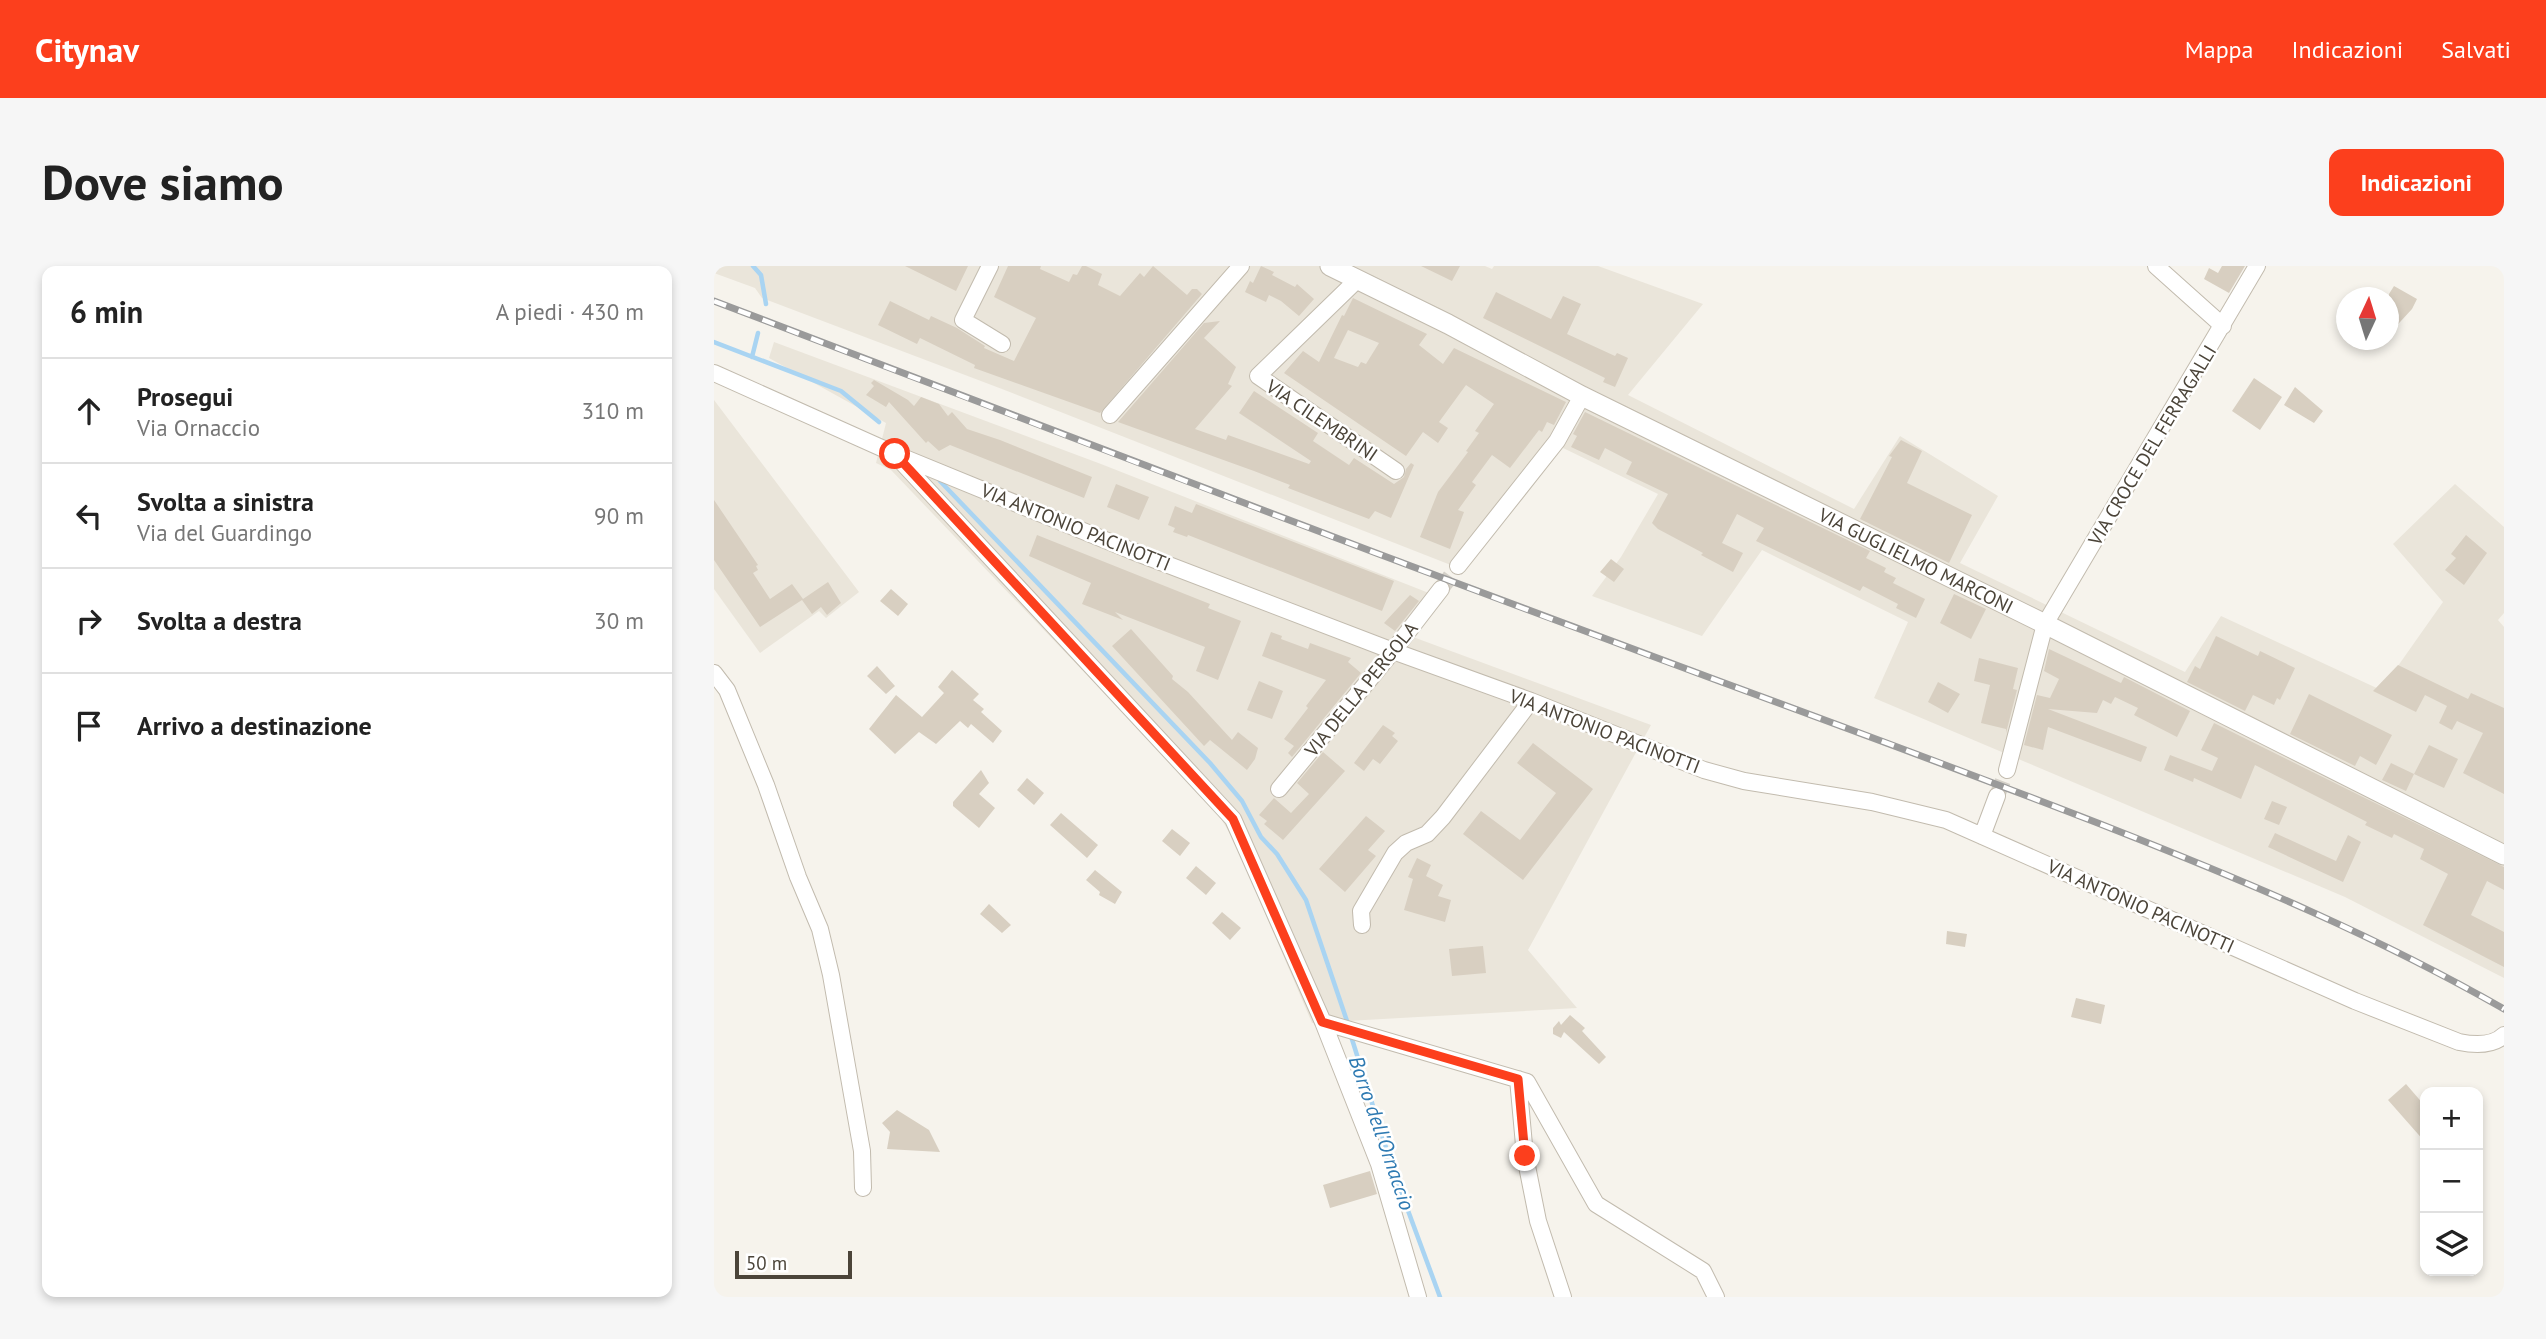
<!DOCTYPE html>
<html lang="it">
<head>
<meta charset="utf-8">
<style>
  body { margin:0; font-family:"PT Sans",sans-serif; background:#f6f6f6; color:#222 }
  .controls { position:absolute; right:21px; bottom:21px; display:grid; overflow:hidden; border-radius:14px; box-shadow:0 4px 10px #0003 }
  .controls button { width:63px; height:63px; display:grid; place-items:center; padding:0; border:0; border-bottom:2px solid #e0e0e0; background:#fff; color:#222; font:35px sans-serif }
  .compass { position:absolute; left:1622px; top:21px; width:63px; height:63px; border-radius:50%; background:#fff; box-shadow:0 4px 10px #0003; rotate:4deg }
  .scale { position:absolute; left:21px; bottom:18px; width:117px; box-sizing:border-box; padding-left:7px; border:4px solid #4b4439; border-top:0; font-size:19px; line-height:24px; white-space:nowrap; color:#4b4439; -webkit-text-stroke:5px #fff; paint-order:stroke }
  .stop { position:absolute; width:21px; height:21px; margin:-16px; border:5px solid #fc3f1d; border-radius:50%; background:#fff }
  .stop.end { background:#fc3f1d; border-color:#fff; box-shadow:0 2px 7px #0008 }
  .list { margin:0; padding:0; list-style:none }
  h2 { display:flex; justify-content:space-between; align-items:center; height:91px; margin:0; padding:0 28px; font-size:30px }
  h2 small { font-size:23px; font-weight:400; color:#767676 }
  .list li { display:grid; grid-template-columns:46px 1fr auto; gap:21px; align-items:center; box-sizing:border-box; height:105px; padding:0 28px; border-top:2px solid #e0e0e0 }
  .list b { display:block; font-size:26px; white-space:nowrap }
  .list p { margin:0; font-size:23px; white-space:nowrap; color:#767676 }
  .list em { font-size:23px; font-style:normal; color:#767676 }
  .icon { flex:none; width:38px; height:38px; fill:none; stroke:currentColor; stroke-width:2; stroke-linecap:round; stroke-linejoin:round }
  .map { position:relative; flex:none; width:1790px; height:1031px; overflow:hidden; border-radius:14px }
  header { display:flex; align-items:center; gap:42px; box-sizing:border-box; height:98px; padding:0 35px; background:#fc3f1d; color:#fff }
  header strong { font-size:33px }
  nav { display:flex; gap:38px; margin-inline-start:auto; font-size:24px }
  .intro { display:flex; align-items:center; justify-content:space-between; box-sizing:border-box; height:168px; padding:0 42px }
  h1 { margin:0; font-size:49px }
  .button { padding:18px 32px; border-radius:14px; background:#fc3f1d; color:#fff; font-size:24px; font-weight:700 }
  main { display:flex; gap:42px; padding:0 42px }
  aside { flex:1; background:#fff; border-radius:14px; box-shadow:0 4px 10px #0003 }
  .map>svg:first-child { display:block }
  .residential { fill:#eae5da }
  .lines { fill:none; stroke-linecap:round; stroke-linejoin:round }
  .stream { stroke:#a9d4f2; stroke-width:4.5 }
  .building { fill:#d8cfc1; fill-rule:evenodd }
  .minor-tunnel { stroke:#d4d0c8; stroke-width:16; stroke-dasharray:16 8; stroke-linecap:butt }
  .minor-casing { stroke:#c2bbae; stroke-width:18 }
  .tertiary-casing { stroke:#c2bbae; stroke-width:21 }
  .minor { stroke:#fff; stroke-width:16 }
  .tertiary { stroke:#fff; stroke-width:19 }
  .rail-casing { stroke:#9a9a9a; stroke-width:7 }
  .rail { stroke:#fff; stroke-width:4.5; stroke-dasharray:13; stroke-linecap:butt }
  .route { stroke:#fc3f1d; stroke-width:9 }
  .labels { text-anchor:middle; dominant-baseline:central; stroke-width:5; stroke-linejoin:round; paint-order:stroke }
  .street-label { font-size:19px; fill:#4b4439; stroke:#fff }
  .water-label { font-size:21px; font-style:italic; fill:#2e7ab2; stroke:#fff }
</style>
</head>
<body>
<header>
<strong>Citynav</strong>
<nav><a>Mappa</a><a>Indicazioni</a><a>Salvati</a></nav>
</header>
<div class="intro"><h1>Dove siamo</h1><a class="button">Indicazioni</a></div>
<main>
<aside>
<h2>6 min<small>A piedi · 430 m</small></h2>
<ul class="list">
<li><svg class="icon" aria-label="ahead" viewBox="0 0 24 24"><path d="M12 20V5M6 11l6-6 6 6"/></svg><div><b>Prosegui</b><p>Via Ornaccio</p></div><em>310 m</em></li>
<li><svg class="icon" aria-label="left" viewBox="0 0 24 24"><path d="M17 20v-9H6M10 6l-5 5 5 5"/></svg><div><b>Svolta a sinistra</b><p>Via del Guardingo</p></div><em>90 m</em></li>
<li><svg class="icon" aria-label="right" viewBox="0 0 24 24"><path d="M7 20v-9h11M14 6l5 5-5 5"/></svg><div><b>Svolta a destra</b></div><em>30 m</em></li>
<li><svg class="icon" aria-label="arrive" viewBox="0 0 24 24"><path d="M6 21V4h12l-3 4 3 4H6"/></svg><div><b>Arrivo a destinazione</b></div></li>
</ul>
</aside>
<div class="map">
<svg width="1790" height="1031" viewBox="0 0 1790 1031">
  <rect width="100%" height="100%" fill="#f6f3ec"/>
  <!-- residential -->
  <path class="residential" d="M0,0H771L778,3L780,0H884L989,38L914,129L1140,243L1186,170L1284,230L1246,297L1471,406L1507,350L1667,424L1729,336L1679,278L1741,218L1790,261V347L1784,354L1790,361V712L1631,631L1160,432L1194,356L1048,284L988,370L878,330L907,291L944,228L847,181L747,303L288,123L48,32L41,22L0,7Z
    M60,76L387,198L725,331L699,371L937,459L814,684L863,742L598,757L520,574L501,543L177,204L162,197L172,157L55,92Z
    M0,134L145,326L112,352L105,345L46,387L0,323Z"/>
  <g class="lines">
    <!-- stream -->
    <path class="stream" d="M39,0L47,9L52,38
      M0,76L127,125L165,156
      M38,91L44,67
      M226,215L496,497L528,535L547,571L563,588L592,634L634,758
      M637,770L679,904L726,1031"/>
  </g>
  <!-- building -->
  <path class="building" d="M191,0H254L242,25Z
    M294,0H327L326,3L355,16L359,8L363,9L368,0H372L388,8L384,19L406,30L426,7L430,11L439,0L473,29L478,23H483L488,28L386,147L260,102L261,99L206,72L203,78L164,59L176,35L215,54L217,50L243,62L271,80L270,82L300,95L322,52L280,31Z
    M547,0L560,6L558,9L581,21L583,18L600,33L585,50L567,35L555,29L552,36L531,26L536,15L539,17Z
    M707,0H746L738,15Z
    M1508,0H1531L1515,27L1490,13L1495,2L1504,7Z
    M1680,20L1703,33L1698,43L1675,68V28Z
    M782,26L837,53L849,30L867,38L853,68L901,90L903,87L914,92L901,121L889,116L891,112L769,52Z
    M639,32L713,68L705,79L729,98L740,82L852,136L840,159L833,156L828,166L825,164L796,202L778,189L758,216L762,219L744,244L750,246L736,283L706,271L724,226L754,186L752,185L765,167L761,165L780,138L752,119L725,156L734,162L724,177L709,166L692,190L570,107L589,85L605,96L628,49L630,50ZM634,64L665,77L652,98L647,96L644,101L620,92Z
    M506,55L490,72L522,101L514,118L518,120L481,163L512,174L514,169L595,198L597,195L525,147L540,125L604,167L599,175L635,199L640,192L680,218L690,211L692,203L697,197L700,199L677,252L661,245L655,253L574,222L576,219L540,205L404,156L490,57Z
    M1540,112L1568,131L1546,164L1518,145Z
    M160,114L194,134L200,140L207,131L225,138L234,150L238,146L253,163L286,174L378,211L370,232L236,179L225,185L214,175L212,177L175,136L172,141L152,129L160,120L157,117Z
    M1581,121L1609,145L1600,157L1570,139Z
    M871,146L1156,285L1152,292L1172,302L1170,306L1182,312L1179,317L1211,333L1202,352L1182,342L1184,338L1149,320L1146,325L1042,275L1050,262L1023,248L1008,277L1029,287L1019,306L987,289L989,287L944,263L938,257L954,228L912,208L918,196L891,182L885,194L857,181L863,170L859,168Z
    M1187,174L1208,185L1193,217L1258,249L1235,297L1146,253L1178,191L1175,190Z
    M402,218L435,231L425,254L393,241Z
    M0,234L44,299L42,300L44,304L39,307L56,333L78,318L89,333L114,316L127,337L113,349L107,341L98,348L88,334L46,361L0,294Z
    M482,238L680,315L668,345L474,269L473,271L459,266L461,262L454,259L461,240L478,247Z
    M323,269L496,338L494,342L527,355L504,414L482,405L491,381L401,346L409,354L368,338L377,317L315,290Z
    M1752,269L1773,287L1750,319L1731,304L1742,292L1737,288Z
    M897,293L910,303L900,316L886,306Z
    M177,323L194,338L184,350L166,335Z
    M1240,328L1272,343L1257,373L1226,357Z
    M696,329L705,335L681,365L670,357Z
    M417,363L459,410L458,413L474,426L518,474L524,466L544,482L541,493L533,504L496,474L490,480L398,380Z
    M557,366L568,370L567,373L594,383L596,377L637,392L634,396L647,407L578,491L574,487L580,480L570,473L594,442L592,440L612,414L548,390Z
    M1502,370L1544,390L1546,385L1581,402L1566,434L1563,432L1560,439L1539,429L1531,445L1473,416L1481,400L1486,403Z
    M1335,383L1407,417L1410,411L1476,445L1463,471L1420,449L1424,442L1401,431L1397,438L1389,434L1383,447L1334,443L1433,481L1427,496L1334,461L1329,484L1310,479L1323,429L1336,432L1345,413L1330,405Z
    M1265,392L1304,402L1299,423L1303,424L1292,467V463L1267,457L1276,419L1260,415Z
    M1684,399L1754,433L1757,427L1790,442V528L1749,507L1769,467L1743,455L1738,464L1725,457L1733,440L1711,429L1702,446L1659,425Z
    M163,400L181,420L172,428L153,410Z
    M238,404L265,428L259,434L270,443L267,446L288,465L279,477L257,458L254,462L246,455L222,478L205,466L181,488L155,463L182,429L208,451L230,427L224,421Z
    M545,415L569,425L558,453L533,444Z
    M1224,416L1246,428L1234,447L1214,436Z
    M1595,428L1678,469L1662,499L1646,490L1641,500L1576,468Z
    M1500,457L1790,601V624L1773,615L1757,649L1790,666V701L1709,659L1734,608L1706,593L1710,583L1680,568L1678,572L1651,559L1653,556L1541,499L1527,533L1480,512L1479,516L1450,504L1456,489L1498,505L1504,492L1487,484Z
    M669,459L681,467L678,470L684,475L666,498L659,493L650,505L640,497Z
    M819,477L879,523L809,614L749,568L767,545L806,574L842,527L803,497Z
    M1715,479L1744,493L1730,522L1700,508Z
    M609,486L631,505L569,574L550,558L553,555L545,549L560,532L577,547L595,528L583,517Z
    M1677,497L1700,508L1692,525L1668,514Z
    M267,504L275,517L265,528L281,542L265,562L239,540V536Z
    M313,512L330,527L320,539L303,524Z
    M1558,535L1573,541L1565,559L1550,553Z
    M347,547L384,579L373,592L336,559Z
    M652,550L671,565L654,584L662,590L631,626L605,603Z
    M458,563L476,577L466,590L448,575Z
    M1561,567L1622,595L1634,569L1647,576L1629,616L1554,581Z
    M703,592L717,599L712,610L729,619L724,630L737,634L731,656L690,644L699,613L694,611Z
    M482,600L502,617L492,629L472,612Z
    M381,604L408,626L401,638L385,629L386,626L372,614Z
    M275,638L297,659L288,667L266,648Z
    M508,646L527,662L516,674L498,657Z
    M1233,665L1253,668L1251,681L1232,678Z
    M769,680L772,707L738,710L735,683Z
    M1362,732L1391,739L1387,758L1357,751Z
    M856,749L871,762L868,765L892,791L885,798L850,766L847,772L839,768V762L845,755L847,759Z
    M1692,818L1711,840V876L1674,834Z
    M183,844L215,864L226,886L173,883L176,866L168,857Z
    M656,905L663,928L616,942L609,919Z"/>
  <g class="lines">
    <!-- minor-tunnel -->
    <path class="minor-tunnel" d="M727,323L744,300
      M1283,530L1293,504"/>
    <defs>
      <path id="minor" d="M276,0L249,54L288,78
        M1442,0L1509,60
        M644,13L544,110L682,205
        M0,107L181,188L418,285L679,385L817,435L990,504L1030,515L1158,536L1232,554L1641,735L1745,776C1760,779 1779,780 1790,769
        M396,149L527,0
        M184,192L519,553L609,756L665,898L704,1031
        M744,300L843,175L868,130
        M0,407L13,424L52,519L84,611L106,663L117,709L142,851L148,885L149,922
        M1293,504L1331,358L1543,0
        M565,523L679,385L727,323
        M1268,570L1283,530
        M648,659L647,645L681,587L692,577L713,568L729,551L817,435
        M609,756L813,816L882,938L989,1005L1002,1031
        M804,813L811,890L824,955L849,1031"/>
      <g id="tertiary">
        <path id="s1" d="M616,0L734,58L868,130L1331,358L1790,589"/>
      </g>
    </defs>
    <!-- minor casing -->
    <use href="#minor" class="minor-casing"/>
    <!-- tertiary casing -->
    <use href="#tertiary" class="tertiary-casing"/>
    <!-- minor -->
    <use href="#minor" class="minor"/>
    <!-- tertiary -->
    <use href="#tertiary" class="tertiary"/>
    <defs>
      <path id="rail" d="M0,35C334,163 669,291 1005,415C1138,464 1271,513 1404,565C1536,617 1666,672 1790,743"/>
    </defs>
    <!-- rail casing -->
    <use href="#rail" class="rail-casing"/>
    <!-- rail -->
    <use href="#rail" class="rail"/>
  </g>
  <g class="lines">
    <!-- route -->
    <path class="route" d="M181,188L519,553L608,756L804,813L811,890"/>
  </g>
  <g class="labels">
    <!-- street labels -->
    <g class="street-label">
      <text transform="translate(608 154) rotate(34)">VIA CILEMBRINI</text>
      <text transform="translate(1438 179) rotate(-59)">VIA CROCE DEL FERRAGALLI</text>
      <text transform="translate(362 261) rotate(22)">VIA ANTONIO PACINOTTI</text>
      <text stroke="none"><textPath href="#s1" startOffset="656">VIA GUGLIELMO MARCONI</textPath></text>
      <text transform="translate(647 423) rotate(-51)">VIA DELLA PERGOLA</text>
      <text transform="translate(891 465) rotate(21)">VIA ANTONIO PACINOTTI</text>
      <text transform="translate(1427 640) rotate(24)">VIA ANTONIO PACINOTTI</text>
    </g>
    <!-- water labels -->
    <g class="water-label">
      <text transform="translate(668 867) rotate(71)">Borro dell'Ornaccio</text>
    </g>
  </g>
</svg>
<div class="controls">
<button>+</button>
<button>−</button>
<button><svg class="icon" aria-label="layers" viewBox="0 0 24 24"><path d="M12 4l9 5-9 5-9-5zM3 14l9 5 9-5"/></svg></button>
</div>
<svg class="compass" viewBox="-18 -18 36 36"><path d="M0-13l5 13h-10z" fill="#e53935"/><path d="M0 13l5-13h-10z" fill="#767676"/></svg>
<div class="scale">50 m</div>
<div class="stop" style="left:181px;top:188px"></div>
<div class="stop end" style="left:811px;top:890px"></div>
</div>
</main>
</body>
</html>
